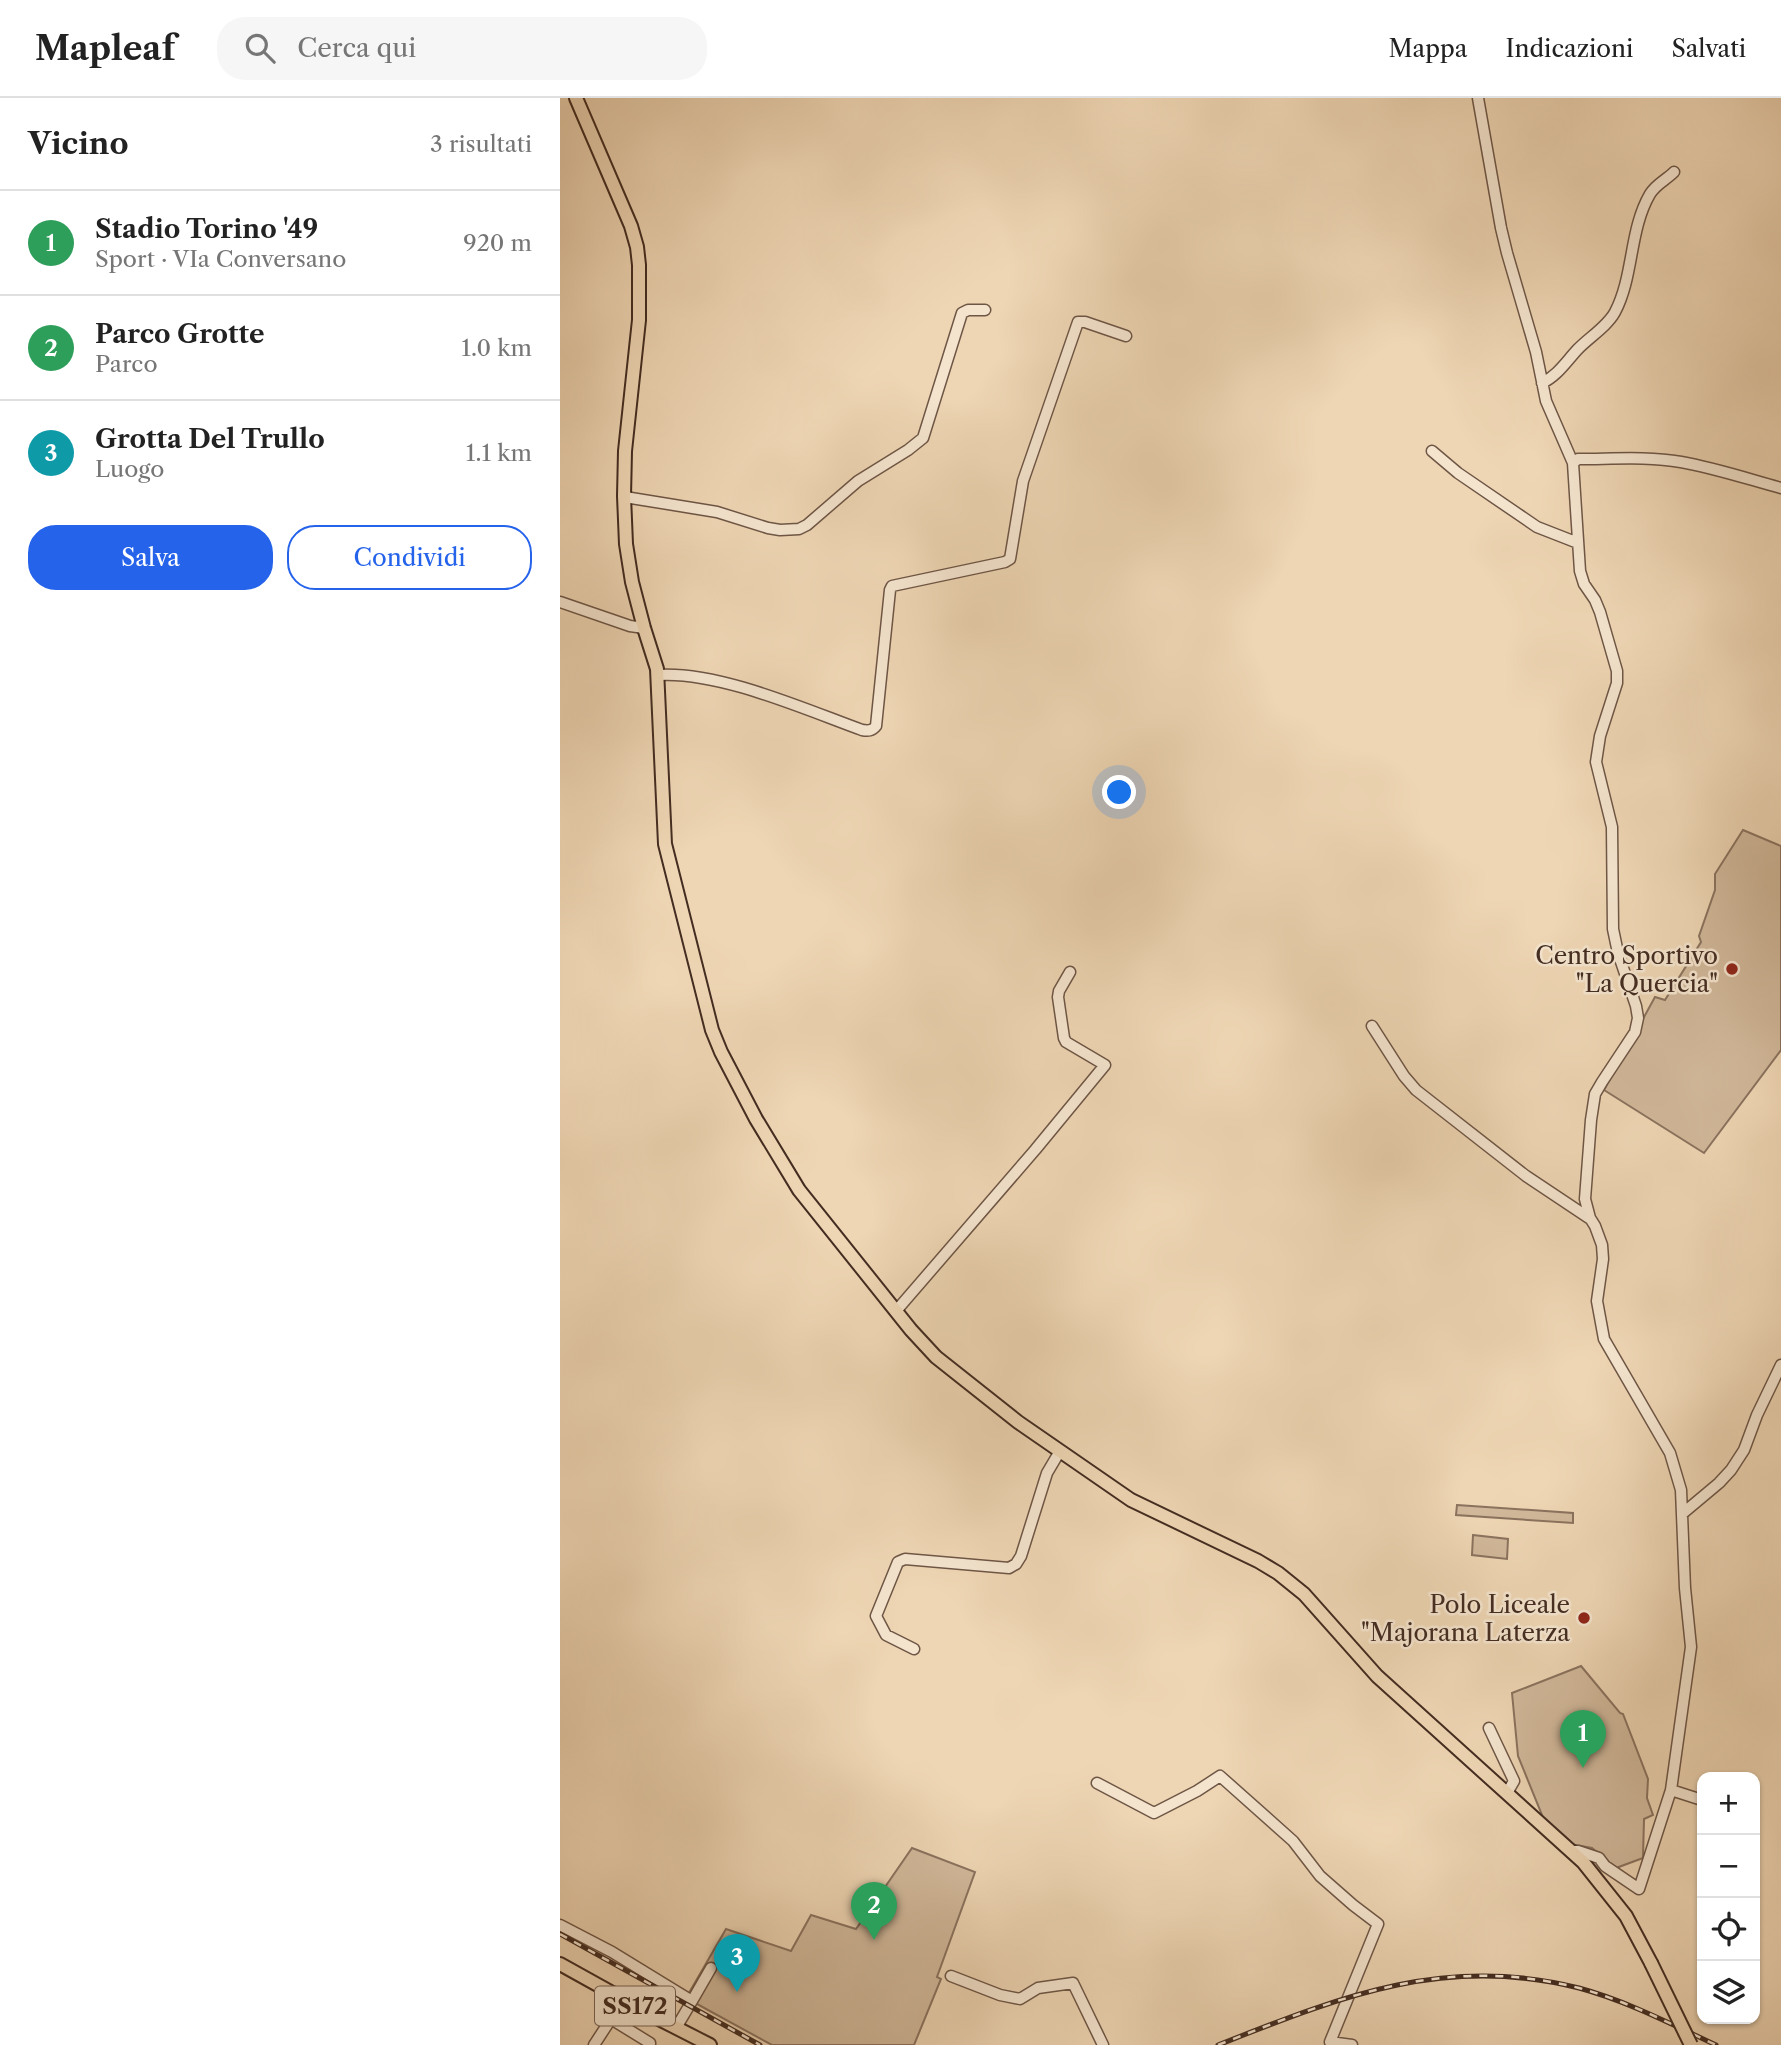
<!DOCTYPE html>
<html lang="it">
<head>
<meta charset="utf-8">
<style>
  body { margin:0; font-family:"Libre Caslon Text",serif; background:#f6f6f6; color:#222 }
  .controls { position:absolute; right:21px; bottom:21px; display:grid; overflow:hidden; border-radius:14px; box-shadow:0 2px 5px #0004 }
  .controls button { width:63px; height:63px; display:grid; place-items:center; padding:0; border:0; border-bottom:2px solid #e0e0e0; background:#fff; color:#222; font:35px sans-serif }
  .you { position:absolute; left:560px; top:695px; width:24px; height:24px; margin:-18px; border:5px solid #fff; border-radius:50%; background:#1a73e8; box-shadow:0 0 0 10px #1a73e833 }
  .badge { display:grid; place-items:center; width:46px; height:46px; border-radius:50%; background:#2563eb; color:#fff; font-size:23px; font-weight:700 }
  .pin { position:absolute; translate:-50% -58px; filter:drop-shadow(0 2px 4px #0008) }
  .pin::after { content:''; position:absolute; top:37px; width:24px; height:21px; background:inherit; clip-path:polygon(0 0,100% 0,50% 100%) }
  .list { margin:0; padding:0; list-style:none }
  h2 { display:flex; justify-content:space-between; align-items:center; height:91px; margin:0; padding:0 28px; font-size:30px }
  h2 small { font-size:23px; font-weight:400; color:#767676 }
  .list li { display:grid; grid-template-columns:46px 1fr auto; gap:21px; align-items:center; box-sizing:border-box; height:105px; padding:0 28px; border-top:2px solid #e0e0e0 }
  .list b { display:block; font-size:26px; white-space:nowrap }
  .list p { margin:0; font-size:23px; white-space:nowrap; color:#767676 }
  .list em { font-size:23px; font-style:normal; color:#767676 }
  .actions { display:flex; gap:14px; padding:21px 28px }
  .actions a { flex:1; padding:16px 0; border:2px solid #2563eb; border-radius:28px; text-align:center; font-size:24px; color:#2563eb }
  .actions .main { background:#2563eb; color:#fff }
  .icon { flex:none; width:38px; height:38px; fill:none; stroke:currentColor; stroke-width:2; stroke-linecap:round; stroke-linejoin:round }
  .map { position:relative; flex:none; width:1221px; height:1947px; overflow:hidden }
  header { display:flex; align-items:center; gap:42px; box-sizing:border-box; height:98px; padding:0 35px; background:#fff; border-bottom:2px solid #e0e0e0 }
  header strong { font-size:33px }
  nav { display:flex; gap:38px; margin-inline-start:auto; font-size:24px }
  .search { width:490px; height:63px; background:#f6f6f6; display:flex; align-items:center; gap:18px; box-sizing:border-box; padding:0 24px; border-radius:28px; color:#767676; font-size:26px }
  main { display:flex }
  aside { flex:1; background:#fff }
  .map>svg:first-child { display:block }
  .green { fill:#d1b89a; stroke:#8a725e; stroke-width:2 }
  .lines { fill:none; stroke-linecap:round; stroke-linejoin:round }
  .minor-casing { stroke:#6e5646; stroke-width:13 }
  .major-casing { stroke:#432c21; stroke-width:16 }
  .minor { stroke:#f4e4ce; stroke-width:10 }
  .major { stroke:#eed5b3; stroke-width:12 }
  .rail-casing { stroke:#432c21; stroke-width:5 }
  .rail { stroke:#f4e4ce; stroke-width:2.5; stroke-dasharray:8; stroke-linecap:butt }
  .major-bridge-casing { stroke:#432c21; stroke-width:16; stroke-linecap:butt }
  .major-bridge { stroke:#eed5b3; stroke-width:12 }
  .poi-dot { fill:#8f2418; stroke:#f4e4ce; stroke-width:2.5 }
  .labels { text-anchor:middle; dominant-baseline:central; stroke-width:5; stroke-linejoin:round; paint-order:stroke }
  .shield { fill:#f4e4ce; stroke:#786355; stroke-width:2 }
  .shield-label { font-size:23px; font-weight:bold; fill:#432c21 }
  .poi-label { font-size:24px; fill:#432c21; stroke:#f4e4ce; text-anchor:end }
</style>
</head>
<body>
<header>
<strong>Mapleaf</strong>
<div class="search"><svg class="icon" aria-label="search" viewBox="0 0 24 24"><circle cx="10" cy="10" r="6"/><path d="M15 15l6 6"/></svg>Cerca qui</div>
<nav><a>Mappa</a><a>Indicazioni</a><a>Salvati</a></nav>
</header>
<main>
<aside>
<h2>Vicino<small>3 risultati</small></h2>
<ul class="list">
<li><span class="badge" style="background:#2e9e5b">1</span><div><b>Stadio Torino '49</b><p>Sport · VIa Conversano</p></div><em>920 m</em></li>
<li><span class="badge" style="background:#2e9e5b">2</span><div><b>Parco Grotte</b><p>Parco</p></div><em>1.0 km</em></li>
<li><span class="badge" style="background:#0f9aa8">3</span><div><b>Grotta Del Trullo</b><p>Luogo</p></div><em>1.1 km</em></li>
</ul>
<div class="actions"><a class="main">Salva</a><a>Condividi</a></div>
</aside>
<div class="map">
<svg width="1221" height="1947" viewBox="0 0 1221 1947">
  <rect width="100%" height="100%" fill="#eed5b3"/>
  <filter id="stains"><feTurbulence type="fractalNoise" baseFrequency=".00286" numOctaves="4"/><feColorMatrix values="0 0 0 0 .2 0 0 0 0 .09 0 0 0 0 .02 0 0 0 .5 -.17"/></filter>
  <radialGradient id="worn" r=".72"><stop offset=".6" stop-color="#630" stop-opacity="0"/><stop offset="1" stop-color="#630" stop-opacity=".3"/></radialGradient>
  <!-- green -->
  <path class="green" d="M1183,732L1221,748V952L1144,1055L1044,992L1095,899L1105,902L1141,844L1139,838L1155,792V776Z
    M897,1407L1013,1415V1425L896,1417Z
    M913,1437L948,1441L947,1461L912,1457Z
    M1021,1568L1060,1615L1063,1616L1088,1681L1087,1700L1093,1717L1084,1721L1083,1760L1056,1770L1032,1750L1010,1746L984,1722L958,1658L952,1595Z
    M352,1750L415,1774L377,1879L381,1881L354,1947H212L126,1900L166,1831L231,1853L251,1817L296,1831Z"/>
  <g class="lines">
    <defs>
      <path id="minor" d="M918,0L941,130L947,155L976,254L986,303L1013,365L1020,473L1024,486L1035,502L1040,514L1057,573V585L1040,638L1036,664L1052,729L1053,831L1058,855L1076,908L1078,920L1075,934L1042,984L1035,996L1031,1022L1025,1101L1030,1120L1035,1128L1042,1147L1043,1161L1037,1203L1044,1241L1110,1355L1121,1392L1125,1490L1131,1549L1111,1692L1079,1791L1045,1768L1039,1760L1018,1753H1011
        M982,285C997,278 1006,264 1017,252C1028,240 1047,229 1055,214C1074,178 1069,132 1090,96C1096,86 1106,82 1114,74
        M872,353L898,375L977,429L1018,445
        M1013,365L1018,361C1052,361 1088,358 1121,364C1155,370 1188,381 1221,390
        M64,398L71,400L157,414L208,430L220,432L239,431L247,427L298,383L348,352L363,340L402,215L408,212H425
        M0,504L70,528L84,530
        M98,577C159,573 244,611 302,632C308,633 312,633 316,628L330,492L332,488L445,464L450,461L463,383L518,224H525L566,238
        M812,928L844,978L856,992L966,1078L1029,1120
        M336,1213L475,1052L545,967L506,944L504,940L498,899L499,893L510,874
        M1122,1416L1159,1385L1171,1372L1184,1352L1197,1317L1221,1267
        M354,1551L326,1537L316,1518L338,1464L345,1461L449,1470L456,1466L461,1458L487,1375L500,1353
        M929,1630L954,1683L947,1695
        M537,1685L594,1715L637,1693L660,1678L733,1743L760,1778L793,1807L818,1826L770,1944L792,1947
        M1111,1692L1142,1702
        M0,1827L52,1854L132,1903L116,1930
        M391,1878L440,1897L460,1901L478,1890L513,1885L543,1947
        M132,1903L151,1870
        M51,1921L90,1945V1947
        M34,1947L64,1901"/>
      <path id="major" d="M16,0L71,128L77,149L79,167V222L65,353L64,398L66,446L72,484L84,530L97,571L105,746L152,932L161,954L196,1021L239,1092L351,1232L376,1259L458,1324L571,1402L698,1463L718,1475L744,1496L817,1578L1023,1764L1066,1818L1091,1865
        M0,1866L99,1921L150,1947"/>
    </defs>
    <!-- minor casing -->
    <use href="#minor" class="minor-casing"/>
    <!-- major casing -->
    <use href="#major" class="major-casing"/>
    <!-- minor -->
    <use href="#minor" class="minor"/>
    <!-- major -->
    <use href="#major" class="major"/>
    <defs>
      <path id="rail" d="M0,1836L200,1947
        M658,1947C780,1899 885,1856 1019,1890C1067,1903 1111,1926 1156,1947"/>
    </defs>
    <!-- rail casing -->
    <use href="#rail" class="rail-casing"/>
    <!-- rail -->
    <use href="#rail" class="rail"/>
    <defs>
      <path id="major-bridge" d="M1091,1865L1131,1947"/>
    </defs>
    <!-- major-bridge casing -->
    <use href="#major-bridge" class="major-bridge-casing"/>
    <!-- major-bridge -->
    <use href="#major-bridge" class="major-bridge"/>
  </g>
  <!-- markers -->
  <g class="poi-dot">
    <circle cx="1172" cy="871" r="7"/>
    <circle cx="1024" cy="1520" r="7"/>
  </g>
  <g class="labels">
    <!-- shield labels -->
    <rect class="shield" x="35" y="1888.5" width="80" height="39" rx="5"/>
    <g class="shield-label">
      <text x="75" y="1908">SS172</text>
    </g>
    <!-- poi labels -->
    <g class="poi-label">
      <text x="1158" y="857">Centro Sportivo<tspan x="1158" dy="28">"La Quercia"</tspan></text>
      <text x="1010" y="1506">Polo Liceale<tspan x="1010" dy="28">"Majorana Laterza</tspan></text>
    </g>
  </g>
  <rect width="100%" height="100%" filter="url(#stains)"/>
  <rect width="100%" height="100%" fill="url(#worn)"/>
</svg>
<div class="controls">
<button>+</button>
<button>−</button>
<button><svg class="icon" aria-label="locate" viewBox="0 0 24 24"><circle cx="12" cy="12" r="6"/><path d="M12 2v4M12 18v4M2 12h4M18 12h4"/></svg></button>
<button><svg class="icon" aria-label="layers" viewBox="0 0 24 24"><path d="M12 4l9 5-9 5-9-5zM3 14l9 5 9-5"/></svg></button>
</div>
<div class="you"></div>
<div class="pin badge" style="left:1023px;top:1670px;background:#2e9e5b">1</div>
<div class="pin badge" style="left:314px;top:1842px;background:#2e9e5b">2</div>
<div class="pin badge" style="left:177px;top:1894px;background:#0f9aa8">3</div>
</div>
</main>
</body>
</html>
